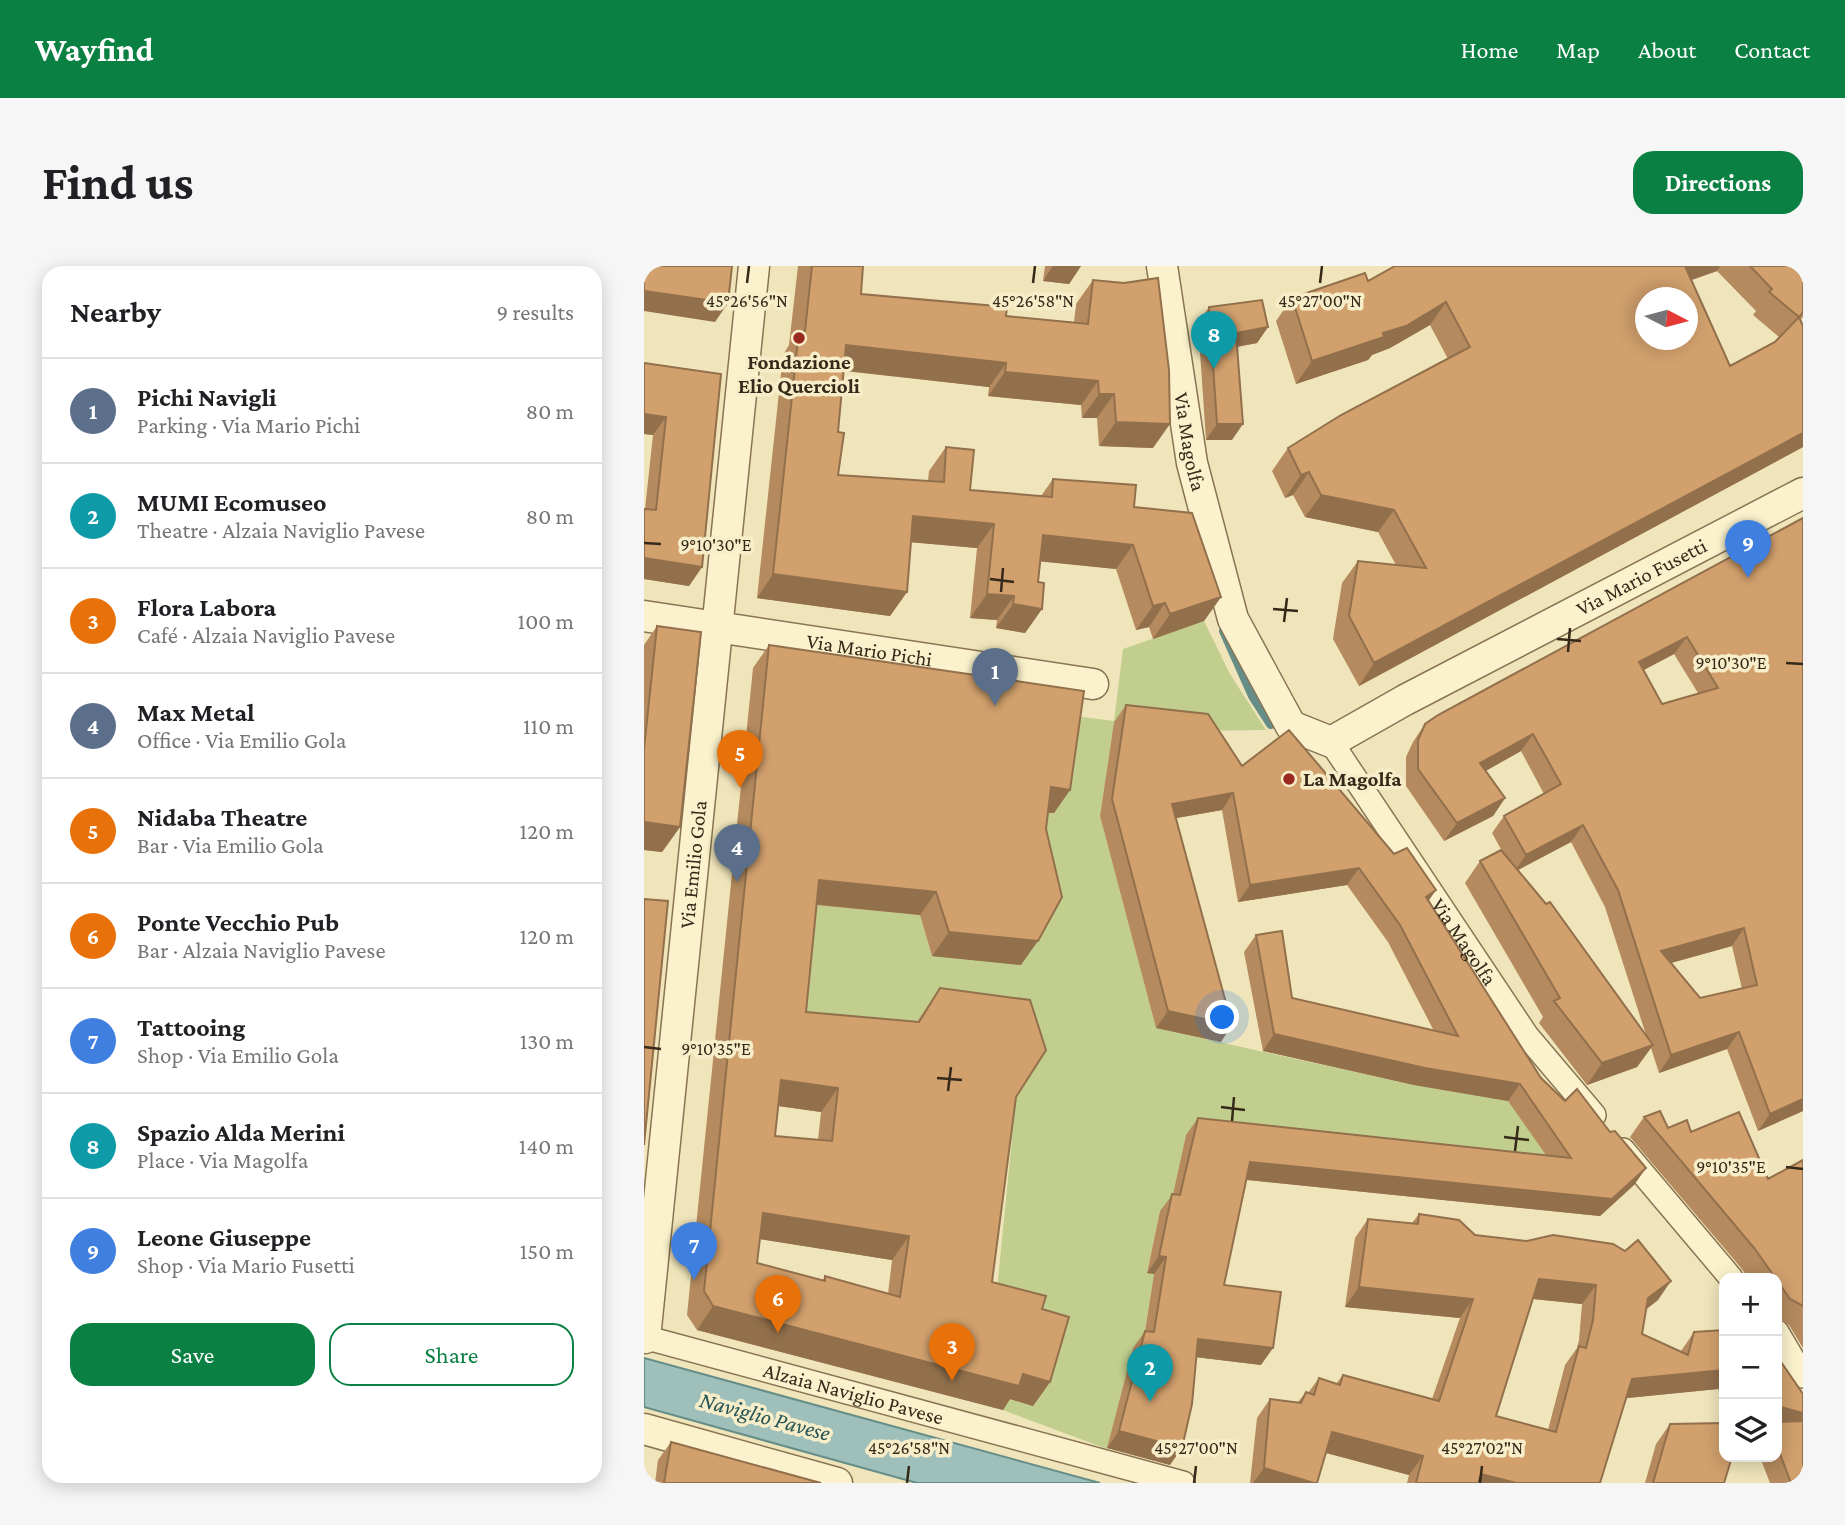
<!DOCTYPE html>
<html lang="en">
<head>
<meta charset="utf-8">
<style>
  body { margin:0; font-family:"Crimson Pro",serif; background:#f6f6f6; color:#202124 }
  .controls { position:absolute; right:21px; bottom:21px; display:grid; overflow:hidden; border-radius:14px; box-shadow:0 4px 18px #0003 }
  .controls button { width:63px; height:63px; display:grid; place-items:center; padding:0; border:0; border-bottom:2px solid #e0e0e0; background:#fff; color:#202124; font:35px sans-serif }
  .compass { position:absolute; left:991px; top:21px; width:63px; height:63px; border-radius:50%; background:#fff; box-shadow:0 4px 18px #0003; rotate:96deg }
  .you { position:absolute; left:579px; top:752px; width:24px; height:24px; margin:-18px; border:5px solid #fff; border-radius:50%; background:#1a73e8; box-shadow:0 0 0 10px #1a73e833 }
  .badge { display:grid; place-items:center; width:46px; height:46px; border-radius:50%; background:#0b8043; color:#fff; font-size:23px; font-weight:700 }
  .pin { position:absolute; translate:-50% -58px; filter:drop-shadow(0 2px 4px #0008) }
  .pin::after { content:''; position:absolute; top:37px; width:24px; height:21px; background:inherit; clip-path:polygon(0 0,100% 0,50% 100%) }
  .list { margin:0; padding:0; list-style:none }
  h2 { display:flex; justify-content:space-between; align-items:center; height:91px; margin:0; padding:0 28px; font-size:30px }
  h2 small { font-size:23px; font-weight:400; color:#757577 }
  .list li { display:grid; grid-template-columns:46px 1fr auto; gap:21px; align-items:center; box-sizing:border-box; height:105px; padding:0 28px; border-top:2px solid #e0e0e0 }
  .list b { display:block; font-size:26px; white-space:nowrap }
  .list p { margin:0; font-size:23px; white-space:nowrap; color:#757577 }
  .list em { font-size:23px; font-style:normal; color:#757577 }
  .actions { display:flex; gap:14px; padding:21px 28px }
  .actions a { flex:1; padding:16px 0; border:2px solid #0b8043; border-radius:21px; text-align:center; font-size:24px; color:#0b8043 }
  .actions .main { background:#0b8043; color:#fff }
  .icon { flex:none; width:38px; height:38px; fill:none; stroke:currentColor; stroke-width:2; stroke-linecap:round; stroke-linejoin:round }
  .map { position:relative; flex:none; width:1159px; height:1217px; overflow:hidden; border-radius:21px }
  header { display:flex; align-items:center; gap:42px; box-sizing:border-box; height:98px; padding:0 35px; background:#0b8043; color:#fff }
  header strong { font-size:33px }
  nav { display:flex; gap:38px; margin-inline-start:auto; font-size:24px }
  .intro { display:flex; align-items:center; justify-content:space-between; box-sizing:border-box; height:168px; padding:0 42px }
  h1 { margin:0; font-size:49px }
  .button { padding:18px 32px; border-radius:21px; background:#0b8043; color:#fff; font-size:24px; font-weight:700 }
  main { display:flex; gap:42px; padding:0 42px }
  aside { flex:1; background:#fff; border-radius:21px; box-shadow:0 4px 18px #0003 }
  .map>svg:first-child { display:block }
  .green { fill:#c1ce8e }
  .water { fill:#9fc0ba; stroke:#668e88; stroke-width:2 }
  .lines { fill:none; stroke-linecap:round; stroke-linejoin:round }
  .stream { stroke:#668e88; stroke-width:10 }
  .pedestrian-casing { stroke:#887453; stroke-width:26 }
  .minor-casing { stroke:#887453; stroke-width:33 }
  .pedestrian { stroke:#fbf2cd; stroke-width:23 }
  .minor { stroke:#fbf2cd; stroke-width:30 }
  .wall { fill:#b48a5e; fill-rule:evenodd }
  .shaded-wall { fill:#92704c }
  .building { fill:#d1a06d; stroke:#92704c; stroke-width:2; fill-rule:evenodd }
  .ticks { fill:none; stroke:#352a19; stroke-width:2.5 }
  .poi-dot { fill:#9a2a20; stroke:#f7eec9; stroke-width:2.5 }
  .labels { text-anchor:middle; dominant-baseline:central; stroke-width:7; stroke-linejoin:round; paint-order:stroke }
  .poi-label { font-size:21px; font-weight:bold; fill:#352a19; stroke:#f7eec9 }
  .street-label { font-size:21px; fill:#352a19; stroke:#f7eec9 }
  .water-label { font-size:23px; font-style:italic; fill:#275556; stroke:#f7eec9 }
  .ticks-label { font-size:18px; text-anchor:middle; fill:#352a19; stroke:#f7eec9; stroke-width:7; stroke-linejoin:round; paint-order:stroke }
</style>
</head>
<body>
<header>
<strong>Wayfind</strong>
<nav><a>Home</a><a>Map</a><a>About</a><a>Contact</a></nav>
</header>
<div class="intro"><h1>Find us</h1><a class="button">Directions</a></div>
<main>
<aside>
<h2>Nearby<small>9 results</small></h2>
<ul class="list">
<li><span class="badge" style="background:#5c6f8a">1</span><div><b>Pichi Navigli</b><p>Parking · Via Mario Pichi</p></div><em>80 m</em></li>
<li><span class="badge" style="background:#0f9aa8">2</span><div><b>MUMI Ecomuseo</b><p>Theatre · Alzaia Naviglio Pavese</p></div><em>80 m</em></li>
<li><span class="badge" style="background:#e8710a">3</span><div><b>Flora Labora</b><p>Café · Alzaia Naviglio Pavese</p></div><em>100 m</em></li>
<li><span class="badge" style="background:#5c6f8a">4</span><div><b>Max Metal</b><p>Office · Via Emilio Gola</p></div><em>110 m</em></li>
<li><span class="badge" style="background:#e8710a">5</span><div><b>Nidaba Theatre</b><p>Bar · Via Emilio Gola</p></div><em>120 m</em></li>
<li><span class="badge" style="background:#e8710a">6</span><div><b>Ponte Vecchio Pub</b><p>Bar · Alzaia Naviglio Pavese</p></div><em>120 m</em></li>
<li><span class="badge" style="background:#3f7fe0">7</span><div><b>Tattooing</b><p>Shop · Via Emilio Gola</p></div><em>130 m</em></li>
<li><span class="badge" style="background:#0f9aa8">8</span><div><b>Spazio Alda Merini</b><p>Place · Via Magolfa</p></div><em>140 m</em></li>
<li><span class="badge" style="background:#3f7fe0">9</span><div><b>Leone Giuseppe</b><p>Shop · Via Mario Fusetti</p></div><em>150 m</em></li>
</ul>
<div class="actions"><a class="main">Save</a><a>Share</a></div>
</aside>
<div class="map">
<svg width="1159" height="1217" viewBox="0 0 1159 1217">
  <rect width="100%" height="100%" fill="#f0e5ba"/>
  <!-- green -->
  <path class="green" d="M560,355L586,408L622,464L552,465L470,456L456,550L512,762L770,819L864,835L944,912L542,869L525,946L516,945L503,1006L510,1008L498,1083L489,1082L463,1183L359,1144L363,1132L351,1044L368,872L355,855L258,780L145,769L158,637L276,649L288,690L391,545L410,547L423,449L470,455L479,383Z"/>
  <!-- water -->
  <path class="water" d="M0,1092L456,1217H273L0,1141Z"/>
  <g class="lines">
    <!-- stream -->
    <path class="stream" d="M580,365L609,430L627,458"/>
    <defs>
      <g id="pedestrian">
        <path id="s1" d="M687,476L883,770L950,849"/>
        <path d="M979,884L1087,1012"/>
        <path d="M1133,1066L1159,1110"/>
        <path id="s2" d="M0,1071L539,1217"/>
      </g>
      <g id="minor">
        <path id="s3" d="M518,0L548,197L589,353L647,460L687,476L761,434L1159,227"/>
        <path id="s4" d="M0,350L449,418"/>
        <path id="s5" d="M1,1072L110,0"/>
        <path d="M0,1163L193,1217"/>
      </g>
    </defs>
    <!-- pedestrian casing -->
    <use href="#pedestrian" class="pedestrian-casing"/>
    <!-- minor casing -->
    <use href="#minor" class="minor-casing"/>
    <!-- pedestrian -->
    <use href="#pedestrian" class="pedestrian"/>
    <!-- minor -->
    <use href="#minor" class="minor"/>
  </g>
  <!-- wall -->
  <path class="wall" d="M154,0H219L217,28L362,50L430,56L432,38L449,14L509,182L455,180L453,152H438L437,139L344,130L345,121L200,105L194,166V209L284,215L285,205L302,181L326,224L397,230L409,213L490,241L577,331L560,355L509,373L505,361L492,364L472,303L396,295L394,316L398,343L381,367L352,362L353,354L326,352L333,282L267,276L263,326L246,350L113,332L139,89L145,79Z
    M401,0H437L425,18L399,15Z
    M751,0H1159V51L1156,54L1159,60V181L715,420L689,373L698,317L714,295L752,299L734,266L661,251L649,229L641,232L628,205L644,182L804,93L786,59L746,82L728,89L724,94L652,118L632,55L648,32L724,15ZM1073,5L1112,45L1109,49L1135,71L1131,76L1086,100L1047,14Z
    M565,41L624,61L613,77L593,81L588,174H562L554,57Z
    M0,97L77,108L58,301L45,320L0,313V243H1L9,169L0,168Z
    M1159,252V845L1114,865L1083,783L1015,807L1007,782L993,801L943,819L895,757L899,751L821,617L836,595L858,585L848,567L860,550L900,528L877,485L841,505L861,532L849,550L800,575L762,520V491L769,476L781,458ZM1030,388L1054,427L1018,438L999,404ZM927,576L961,641L1003,772L874,604ZM1088,680L1098,723L1056,732L1027,697Z
    M13,360L36,561L18,586L0,584V379Z
    M125,379L426,524L410,547H404L377,699L288,690L276,649L172,639L162,746L273,756L296,722L372,831L348,1016L398,1043L406,1116L389,1140L366,1133L359,1144L53,1064L43,1049L109,402ZM134,840L177,846L174,874L131,870ZM116,973L248,994L244,1028L181,1010L178,1015L113,997Z
    M482,439L598,500L750,588L792,624L785,634L897,812L921,835L966,866L1002,902L990,919L956,950L603,914L580,1019L617,1099L552,1091L526,1199L463,1182L489,1082L501,1065L510,1008L503,1007L516,945L529,928L542,869L554,852L902,889L864,835L770,819L619,785L600,686L612,669L648,732L790,765L744,676L703,619L594,636L578,544L532,552L577,776L512,762L456,550L470,456Z
    M1000,851L1024,862L1047,866L1124,913L1159,894V1082L1145,1059L1133,1052V1012H1104L1098,1003L986,871Z
    M775,948L1014,1034L1002,1043L998,1068L1037,1085L1050,1066L1080,1064V1133L1074,1123L982,1132L956,1217H763L765,1209L682,1187L673,1217H606L613,1152L626,1133L654,1136L662,1126L664,1127L675,1112L692,1118L699,1109L788,1133L816,1052L701,1041L711,972L724,953L768,957ZM888,1033L938,1038L935,1074L933,1082L921,1099L904,1164L852,1150Z
    M1133,1090L1159,1217H1126L1116,1191H1133Z
    M1026,1158L1080,1217H1001L1012,1178Z
    M27,1176L177,1217H11L14,1194Z"/>
  <!-- shaded-wall -->
  <path class="shaded-wall" d="M409,0H437L425,18L399,15Z
    M1041,0H1076L1073,5L1025,22Z
    M0,25L84,37L71,56L0,45Z
    M802,36L786,59L746,82L728,89L724,94L652,118L668,95L739,67Z
    M624,61L613,77L581,83L592,67Z
    M202,79L362,97L345,121L186,103Z
    M361,106L454,115L437,139L344,130Z
    M455,128H470L453,152H438Z
    M0,148L22,151L9,169L0,168Z
    M472,156L526,158L509,182L455,180Z
    M573,158H599L588,174H562Z
    M1159,167V181L715,420L730,397Z
    M665,206L649,229L641,232L657,209Z
    M677,229L750,244L734,266L661,251Z
    M269,250L350,258L333,282L252,275Z
    M399,269L489,279L472,303L382,294Z
    M0,292L58,301L45,320L0,313Z
    M129,308L263,326L246,350L113,332Z
    M343,328L370,330L353,354L326,352Z
    M577,331L560,355L509,373L526,348Z
    M521,337L505,361L492,364L509,340Z
    M369,338L398,343L381,367L352,362Z
    M1043,371L1030,388L983,413L995,396Z
    M889,468L877,485L824,515L836,497Z
    M407,521L426,524L410,547L391,545Z
    M589,527L578,544L516,555L528,538Z
    M861,532L849,550L800,575L813,557Z
    M0,556L36,561L18,586L0,584Z
    M939,559L927,576L870,606L882,589Z
    M715,602L703,619L594,636L606,619Z
    M175,614L292,626L276,649L158,637Z
    M792,624L780,641L782,631Z
    M1100,662L1088,680L1005,703L1017,685Z
    M305,666L394,675L377,699L288,690Z
    M524,745L588,759L577,776L512,762Z
    M1095,766L1083,783L1015,807L1027,789Z
    M630,768L876,818L864,835L770,819L619,785Z
    M1009,779L993,801L943,819L958,797Z
    M137,814L194,822L177,846L120,838Z
    M1159,833V845L1114,865L1126,848Z
    M606,896L1002,902L990,919L956,950L595,913Z
    M119,947L265,970L248,994L102,971Z
    M515,990L522,991L510,1008L503,1007Z
    M895,1013L952,1019L938,1038L881,1032Z
    M1027,1015L1014,1034L991,1052L1004,1032Z
    M715,1021L829,1033L816,1052L701,1041Z
    M69,1040L379,1108L406,1116L389,1140L366,1133L359,1144L53,1064Z
    M554,1073L629,1082L617,1099L542,1090Z
    M1080,1104V1114L1074,1123L974,1133L988,1113Z
    M1133,1140L1159,1147V1170L1133,1163Z
    M475,1165L538,1182L526,1199L463,1182Z
    M688,1166L779,1190L765,1209L675,1185Z
    M620,1202L670,1217H609Z
    M837,1208L872,1217H830Z"/>
  <!-- building -->
  <path class="building" d="M0,0H88L84,37L0,25Z
    M168,0H219L217,28L363,41L362,50L444,58L449,14L480,17L514,12L525,104L526,158L472,156L470,128H455L454,115L361,106L362,97L202,79L194,166L200,167L194,209L300,216L302,181L330,184L326,224L408,231L409,213L492,219L490,241L548,247L577,331L526,348L521,337L509,340L489,279L399,269L394,316L400,317L398,343L369,338L370,330L343,328L350,258L269,250L263,326L129,308L155,65H161Z
    M751,0H1041L1086,100L1131,76L1155,51L1159,60V167L730,397L705,350L714,295L782,302L750,244L677,229L665,206L657,209L644,182L697,149L826,81L802,36L762,60L739,67L740,71L668,95L648,32L721,7L724,15ZM1002,32H1044V74H1002Z
    M1106,0H1159V46L1155,51L1125,26L1128,23Z
    M618,34L624,61L592,67L599,158H573L565,41Z
    M0,97L77,108L58,301L0,292V243L12,244L22,151L0,148Z
    M1159,252V833L1126,848L1095,766L1027,789L974,624L939,559L882,589L860,550L917,518L889,468L836,497L861,532L813,557L774,503V474L781,458L794,449ZM1043,371L1074,422L1018,438L995,396ZM1100,662L1113,719L1056,732L1017,685Z
    M13,360L57,366L36,561L0,556V483Z
    M125,379L440,425L426,524L407,521L402,563L418,631L394,675L305,666L292,626L175,614L162,746L275,756L296,722L386,734L402,784L372,831L348,1016L402,1030L398,1043L425,1051L406,1116L379,1108L375,1120L69,1040L60,1025ZM137,814L194,822L188,875L131,870ZM119,947L265,970L256,1031L181,1010V1015L113,997Z
    M482,439L564,448L598,500L645,464L750,588L763,582L792,624L782,631L897,812L921,835L933,823L966,866L971,865L1002,902L968,933L606,896L580,1019L637,1026L629,1082L554,1073L548,1138L538,1182L475,1165L501,1065L510,1066L522,991L515,990L528,928L536,929L554,852L927,892L876,818L781,802L630,768L612,669L638,665L648,732L814,770L756,659L715,602L606,619L589,527L528,538L588,759L524,745L468,533Z
    M857,584L902,638L906,636L1009,779L958,797L910,735L916,732L836,595Z
    M0,633L24,635L0,879Z
    M1016,845L1024,862L1043,854L1047,866L1095,846L1124,913L1159,894V1040L1146,1033L1111,983L1000,851Z
    M775,948L815,954L831,969L883,975L909,969L969,978L981,985L994,974L1027,1015L1004,1032L998,1068L1044,1089L1050,1066L1080,1064V1104L988,1113L956,1217H872L837,1208L834,1217H772L779,1190L688,1166L673,1217H670L620,1202L626,1133L657,1137L662,1126L670,1129L675,1112L696,1119L699,1109L795,1135L829,1033L715,1021L724,953L774,958ZM895,1013L952,1019L949,1054L942,1082L935,1080L912,1166L852,1150Z
    M1133,1090L1159,1128V1147L1133,1140Z
    M1159,1155V1217H1147L1133,1180V1156Z
    M1080,1157V1191H1088L1080,1217H1009L1026,1158Z
    M27,1176L177,1217H20Z"/>
  <!-- ticks -->
  <path class="ticks" d="M103,17L105,0M389,17L391,0M676,17L678,0M0,277L17,278M346,313L370,316M357,326L359,302M629,343L654,345M640,356L643,332M913,373L937,375M924,386L926,362M1142,397L1159,398M0,781L17,783M293,812L318,814M304,825L307,801M577,841L601,844M588,855L590,831M860,871L885,874M871,885L874,860M1142,901L1159,903M263,1217L265,1200M550,1217L552,1200M836,1217L838,1200"/>
  <!-- markers -->
  <g class="poi-dot">
    <circle cx="155" cy="72" r="7"/>
    <circle cx="645" cy="513" r="7"/>
  </g>
  <g class="labels">
    <!-- poi labels -->
    <g class="poi-label">
      <text x="155" y="96">Fondazione<tspan x="155" dy="24">Elio Quercioli</tspan></text>
      <text x="659" y="513" text-anchor="start">La Magolfa</text>
    </g>
    <!-- street labels -->
    <g class="street-label">
      <text stroke="none"><textPath href="#s3" startOffset="178">Via Magolfa</textPath></text>
      <text stroke="none"><textPath href="#s3" startOffset="877">Via Mario Fusetti</textPath></text>
      <text stroke="none"><textPath href="#s4" startOffset="228">Via Mario Pichi</textPath></text>
      <text stroke="none"><textPath href="#s5" startOffset="476">Via Emilio Gola</textPath></text>
      <text stroke="none"><textPath href="#s1" startOffset="240">Via Magolfa</textPath></text>
      <text stroke="none"><textPath href="#s2" startOffset="217">Alzaia Naviglio Pavese</textPath></text>
    </g>
    <!-- water labels -->
    <g class="water-label">
      <text transform="translate(121 1150) rotate(15)">Naviglio Pavese</text>
    </g>
  </g>
  <g class="ticks-label">
    <text x="103" y="41">45°26'56"N</text>
    <text x="389" y="41">45°26'58"N</text>
    <text x="676" y="41">45°27'00"N</text>
    <text x="72" y="285">9°10'30"E</text>
    <text x="1087" y="403">9°10'30"E</text>
    <text x="72" y="789">9°10'35"E</text>
    <text x="1087" y="907">9°10'35"E</text>
    <text x="265" y="1188">45°26'58"N</text>
    <text x="552" y="1188">45°27'00"N</text>
    <text x="838" y="1188">45°27'02"N</text>
  </g>
</svg>
<div class="controls">
<button>+</button>
<button>−</button>
<button><svg class="icon" aria-label="layers" viewBox="0 0 24 24"><path d="M12 4l9 5-9 5-9-5zM3 14l9 5 9-5"/></svg></button>
</div>
<svg class="compass" viewBox="-18 -18 36 36"><path d="M0-13l5 13h-10z" fill="#e53935"/><path d="M0 13l5-13h-10z" fill="#757577"/></svg>
<div class="you"></div>
<div class="pin badge" style="left:351px;top:440px;background:#5c6f8a">1</div>
<div class="pin badge" style="left:506px;top:1136px;background:#0f9aa8">2</div>
<div class="pin badge" style="left:308px;top:1115px;background:#e8710a">3</div>
<div class="pin badge" style="left:93px;top:616px;background:#5c6f8a">4</div>
<div class="pin badge" style="left:96px;top:522px;background:#e8710a">5</div>
<div class="pin badge" style="left:134px;top:1067px;background:#e8710a">6</div>
<div class="pin badge" style="left:50px;top:1014px;background:#3f7fe0">7</div>
<div class="pin badge" style="left:570px;top:103px;background:#0f9aa8">8</div>
<div class="pin badge" style="left:1104px;top:312px;background:#3f7fe0">9</div>
</div>
</main>
</body>
</html>
